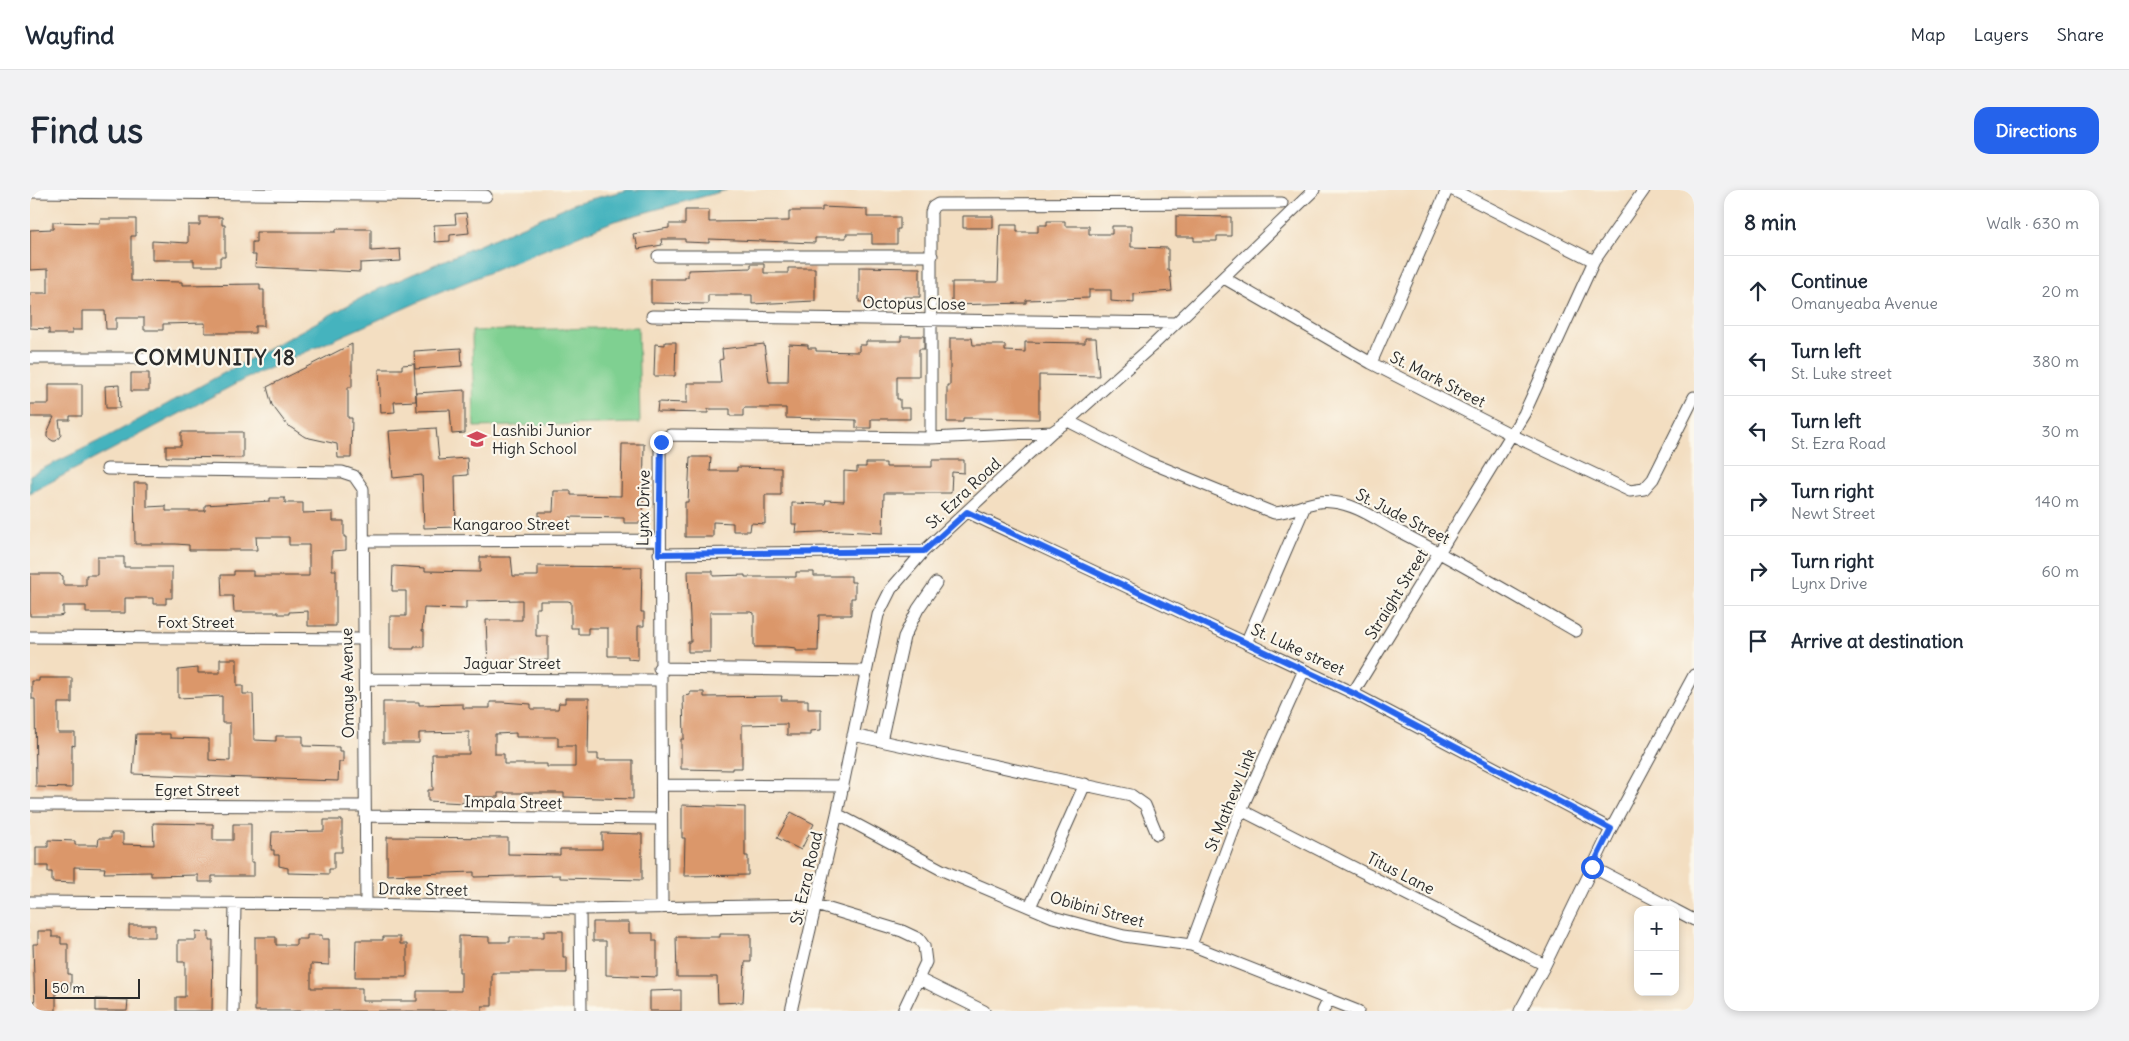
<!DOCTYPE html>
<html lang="en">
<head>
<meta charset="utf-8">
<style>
  body { margin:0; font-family:Delius,sans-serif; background:#f2f2f3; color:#1f2937 }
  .controls { position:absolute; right:15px; bottom:15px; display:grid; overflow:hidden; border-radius:10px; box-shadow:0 2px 8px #0003 }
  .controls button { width:45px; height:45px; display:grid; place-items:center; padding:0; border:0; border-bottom:1px solid #e0e1e3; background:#fff; color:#1f2937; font:25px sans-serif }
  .scale { position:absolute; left:15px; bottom:12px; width:95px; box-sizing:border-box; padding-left:5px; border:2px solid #2b2b2b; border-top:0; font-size:14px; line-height:18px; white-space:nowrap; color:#2b2b2b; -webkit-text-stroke:4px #fbf7ec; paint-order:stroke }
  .stop { position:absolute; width:15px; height:15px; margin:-11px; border:4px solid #2563eb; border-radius:50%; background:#fff }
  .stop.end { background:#2563eb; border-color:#fff; box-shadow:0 1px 5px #0008 }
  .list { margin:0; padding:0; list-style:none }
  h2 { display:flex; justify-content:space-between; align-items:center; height:65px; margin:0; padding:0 20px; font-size:21px }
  h2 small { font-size:16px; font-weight:400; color:#747a83 }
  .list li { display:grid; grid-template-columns:32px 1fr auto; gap:15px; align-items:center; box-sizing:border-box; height:70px; padding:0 20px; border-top:1px solid #e0e1e3 }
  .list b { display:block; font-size:19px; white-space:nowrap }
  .list p { margin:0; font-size:16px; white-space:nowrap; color:#747a83 }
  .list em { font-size:16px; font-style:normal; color:#747a83 }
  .icon { flex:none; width:28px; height:28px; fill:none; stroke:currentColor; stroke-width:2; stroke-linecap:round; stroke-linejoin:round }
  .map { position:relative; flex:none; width:1664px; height:821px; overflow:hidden; border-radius:15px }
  header { display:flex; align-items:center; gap:30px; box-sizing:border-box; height:70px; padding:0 25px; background:#fff; border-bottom:1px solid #e0e1e3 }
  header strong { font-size:24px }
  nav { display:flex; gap:28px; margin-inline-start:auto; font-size:18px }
  .intro { display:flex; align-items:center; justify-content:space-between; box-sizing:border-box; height:120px; padding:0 30px }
  h1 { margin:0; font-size:35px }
  .button { padding:12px 22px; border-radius:15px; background:#2563eb; color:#fff; font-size:18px; font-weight:700 }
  main { display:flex; gap:30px; padding:0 30px }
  aside { flex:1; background:#fff; border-radius:15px; box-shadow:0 2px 8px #0003 }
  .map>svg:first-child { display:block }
  .green { fill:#7fd091; stroke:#557e5e }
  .water { fill:#44b3be; stroke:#386f74 }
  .building { fill:#db976a; fill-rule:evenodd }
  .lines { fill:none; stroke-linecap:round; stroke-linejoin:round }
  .street-casing { stroke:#494642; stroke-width:13 }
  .street { stroke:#fff; stroke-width:11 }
  .route { stroke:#2563eb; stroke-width:6 }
  .labels { text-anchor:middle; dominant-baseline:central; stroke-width:4.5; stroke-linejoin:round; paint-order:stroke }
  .street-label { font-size:16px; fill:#2b2b2b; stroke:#fbf7ec }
  .poi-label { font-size:16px; fill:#2b2b2b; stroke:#fbf7ec; text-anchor:start }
  .district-label { font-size:21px; font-weight:bold; letter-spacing:1px; fill:#2b2b2b; stroke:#fbf7ec }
</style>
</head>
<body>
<header>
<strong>Wayfind</strong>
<nav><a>Map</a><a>Layers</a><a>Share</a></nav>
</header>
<div class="intro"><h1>Find us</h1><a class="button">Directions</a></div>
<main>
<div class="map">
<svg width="1664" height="821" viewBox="0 0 1664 821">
  <rect width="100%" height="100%" fill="#fbf7ec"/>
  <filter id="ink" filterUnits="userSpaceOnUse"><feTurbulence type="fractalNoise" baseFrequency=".02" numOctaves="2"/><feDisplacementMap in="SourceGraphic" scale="10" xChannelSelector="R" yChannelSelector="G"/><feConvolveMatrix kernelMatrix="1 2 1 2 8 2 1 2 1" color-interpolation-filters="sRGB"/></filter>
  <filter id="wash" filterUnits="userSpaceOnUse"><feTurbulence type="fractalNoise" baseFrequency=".0096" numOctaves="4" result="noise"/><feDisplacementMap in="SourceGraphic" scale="20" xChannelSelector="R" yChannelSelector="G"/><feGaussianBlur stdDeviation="1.12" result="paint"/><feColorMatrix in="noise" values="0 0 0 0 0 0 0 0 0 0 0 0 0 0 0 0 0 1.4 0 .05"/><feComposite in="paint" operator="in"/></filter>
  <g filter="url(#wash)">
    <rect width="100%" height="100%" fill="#f3dec1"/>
    <!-- green -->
    <path class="green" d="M608,137L610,233L444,237L442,141Z"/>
    <!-- water -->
    <path class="water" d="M597,0H697L584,31L402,106L215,189L0,303V285L79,246L342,102L545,13Z"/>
    <g id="blocks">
      <!-- building -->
      <path class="building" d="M792,17L837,19V27H870V39H867V54H842V44H816V48H785V53L679,49V53L655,52V49H631L632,55L608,59L606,49H604L603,44L639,38V34H655V20H679V32L759,31V21H792Z
        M436,23L439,43L420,45V51L405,52L404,35L426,34L425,24Z
        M933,26H963V38H933Z
        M1146,26L1201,27V46H1187V51H1164V47H1146Z
        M170,27H192V35H195V67H190V76H164V70H122V51L158,53V35H170Z
        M70,29H106V46H101V91L152,92V95L230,94V100H234V136H225V143H175V133L133,134V140H114V128H86V139H76L75,121H52V140H42V144H19V139L0,138V103H18V79L0,80V40L23,39V32L70,33Z
        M1017,31H1035V36H1059V44H1082V36H1101V57L1138,58V81L1140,80L1142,101L1104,104V113L1081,111V100H1059V108L996,110V113L922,115V92H968L970,35H987V42H1008V35H1017Z
        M306,39H341V61L370,59L371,71L330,73V82L225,77L226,65H222V52H226V42H306Z
        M721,74H734V83H758V78H785V111L722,114V105H678V114L621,113V89H655V87H658V80L721,78Z
        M829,77L890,78V107H874V111L829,112Z
        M871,146H894V159H889V186H867V209H870V218H880V229H841V238H826V230L756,228V218H715L713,219V226H700V219H678V223L627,222L628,212L657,213V193H691L689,170L693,169L692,159L734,154L739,192H758L759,154L778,155V158H786V161L829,162V155H836V151H871Z
        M920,148H942L943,155H975V161L995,162V152L1055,153V148H1066L1069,186L1009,185V229L942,228H933V232H917V195H920Z
        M635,152H646L645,186H624L625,154L635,155Z
        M322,154V197H318V228H322L321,268H308L307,254L275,247L257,235L242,215L237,197Z
        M431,158L432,176L385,179L384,161Z
        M384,174L386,211L364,212L365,222L351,223L349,179H372V175Z
        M101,183H119V201H101Z
        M19,194H52V226H40V230H29L31,245L26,251H23L17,247V243L24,227H0V214H19Z
        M89,195L90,218H76L75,196Z
        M435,200V243L422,244L420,220L387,221L386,203Z
        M406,238L409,270L437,268L438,285L425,286L426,337L394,338L392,285L363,288L359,241Z
        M151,242H213V268L136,267V256H151Z
        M592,254H614L613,333H594V328L540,327V338L509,337V322H523L524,301H541V305L591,306Z
        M660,267H681L680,281H707V277L751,278V305H735V334L721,333L720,341H703V333L683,332V347H655V312H658Z
        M902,270H934V283L922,282L921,303H854L853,343L812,341L766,343L767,334H762V313L795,314L796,310L814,311V281L827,282V277H836V273H856V277H902Z
        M104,293H117V317L136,316V321H175V315L240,311V308H255V313H273V323L303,322V331H314V347H316V360L302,361V380H306V436H278V421L259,422V424H248V422H204L203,406H192L191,385H204V381H223V386H279V355H259V347H226L227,360H159V355L146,354H105Z
        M67,367H94V377H142V408H136V414H123V408H95V423H56V416H33V425L29,426H0V384H29L33,386V395H56V385H67Z
        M450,367H481L483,386H508V376L612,377L611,422H614V436H608V470L598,469V466H578V438H558V444H548V438H541V412L538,411H510V418H506V446H518V470H482V477L458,476L456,430H492V410L436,411V419L394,418L392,441H394V457H384V459H360V426H376V401H362L363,376L395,378V381L450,382Z
        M658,381H683V386L715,385V387H766V382H784V386H821V392H825V408H821V425H789L788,461H766V458L757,457H724V423L721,422H680V462H658V452H661Z
        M190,469H207V496H213V504H223L224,550L246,551V546H273V556L309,557V561H313V572H309L308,591L103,584L106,544H140V548L179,549V570L200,571V533H192V506L148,508V480L168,478V483H190Z
        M9,488H42V513H28V543H45V556L42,555V598L6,597L5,509H2V491H9Z
        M660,502H674V507L752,506L751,510H778V519H791V540L780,541V545H757V534L712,535V578H702V580L651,579V549H654L653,506L660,505Z
        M535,508H559L558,564H568V570H603V609L534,607V603H468V607H434V613L398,611V600H403L402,564H439V542L389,543V553H353V512H389V515L433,514V518H460V512H472L501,514V519H528L529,513H535ZM486,543V547H528V556H545V577H517V574H474V564H465V544Z
        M652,615L715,617V666H718V685L654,686L655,648H652Z
        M761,622L784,634L771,660L747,648Z
        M294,630H312V662H304V679H299V684L258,683V678L249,676V665H244V660H241L242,642L294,641Z
        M123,633L183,634V650H203V634H221V672H224V686H182V692H168V685L121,686V682L74,683L75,678L44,677V693L22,692V682H18V676H6V657H18V650L45,651V655H68L69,648H81V643H93V654L124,655Z
        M572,643L612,644V690L530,688V685L444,687V682L357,685V647L478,648V664L530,665V659H572Z
        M563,732H599V743H623V751H627V787L576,785V751H563Z
        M99,735H125V747H99Z
        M8,741H22V747H31V754H38V784H41V798H26V821H5L3,754H8Z
        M166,741L179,742V750H183L182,821H146V807H155V772H148V750H166Z
        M514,741H533V767H537V783H462V816H452V821H225V747H246V755H266V749H277V745H292V749H299V775L281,774V798H332V811H387V801H431V782H429V746L459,747V752H480V747H514Z
        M690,744H721V772H715L713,812L688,813L687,787H647L646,747H690Z
        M353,747H370V754H377V787H325L326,750H353Z
        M651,800V821H620V801Z
        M66,809L98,810L97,821H66Z"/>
    </g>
  </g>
  <g filter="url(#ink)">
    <use href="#blocks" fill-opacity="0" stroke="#494642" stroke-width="1"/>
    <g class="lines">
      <defs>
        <path id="street" d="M1423,0L1564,71
          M0,2L456,6
          M628,66H902
          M1194,88L1341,173L1482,245L1600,301L1614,299L1623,289L1664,207
          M622,126L1146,133
          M0,168H150
          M1341,173L1417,0
          M1038,231L1116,271L1244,323C1264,322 1282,309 1302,312C1326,314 1347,330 1368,341C1429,372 1487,407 1546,441
          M901,248V22L903,17L908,14L1252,13
          M77,279L312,282L324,286L333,299L336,714
          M937,322L1323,503L1581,639
          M333,351L629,350
          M629,364L894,361
          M0,447L332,449
          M1216,453L1275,316
          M629,478L835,481
          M335,489L630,490
          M1323,503L1494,224L1564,71L1614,0
          M823,545L1101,605L1115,615L1127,644
          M851,551L874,447L888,419L906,393
          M632,595L811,596
          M0,615L335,616
          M1211,620L1515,775
          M807,624L912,680L1023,727L1094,746L1161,755L1328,821
          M335,626L631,629
          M1562,677L1645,720
          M0,712L336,714L550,719L786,715L872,741L889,749L894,756L896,772L873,821
          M1000,717L1055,594
          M632,718L630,257L633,248L640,245L901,248L1022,242
          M550,719L551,821
          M1645,720L1664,730
          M1161,755L1211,620L1274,480
          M889,789L954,821
          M203,821L205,715
          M761,821L807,624L848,425L861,399L894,361L1022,242L1038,231L1121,157L1284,0
          M1293,821L1299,809
          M1490,821L1515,775L1581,639L1664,485"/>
      </defs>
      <!-- street casing -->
      <use href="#street" class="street-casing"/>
      <!-- street -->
      <use href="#street" class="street"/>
    </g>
  </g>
  <g class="lines" filter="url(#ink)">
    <!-- route -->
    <path class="route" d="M631,252L629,364L894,361L937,322L1323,503L1581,639L1562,677"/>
  </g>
  <!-- icons -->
  <defs>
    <symbol id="school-bare" viewBox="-9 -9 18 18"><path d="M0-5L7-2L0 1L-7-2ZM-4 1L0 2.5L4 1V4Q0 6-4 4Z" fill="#d1495b" stroke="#fbf7ec" stroke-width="2.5" paint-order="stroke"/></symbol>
  </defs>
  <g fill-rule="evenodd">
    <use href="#school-bare" x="433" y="235" width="28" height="28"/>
  </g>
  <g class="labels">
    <!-- street labels -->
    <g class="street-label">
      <text transform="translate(884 113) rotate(1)">Octopus Close</text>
      <text transform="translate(1408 189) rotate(27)">St. Mark Street</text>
      <text transform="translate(933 303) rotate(-43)">St. Ezra Road</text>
      <text transform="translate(613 318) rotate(-89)">Lynx Drive</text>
      <text transform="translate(1373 326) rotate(27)">St. Jude Street</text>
      <text x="481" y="334">Kangaroo Street</text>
      <text transform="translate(1366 404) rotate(-58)">Straight Street</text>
      <text x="166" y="432">Foxt Street</text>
      <text transform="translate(1268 459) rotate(25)">St. Luke street</text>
      <text x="482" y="473">Jaguar Street</text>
      <text transform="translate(317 493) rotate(-91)">Omaye Avenue</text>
      <text x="167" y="600">Egret Street</text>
      <text transform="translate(1200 610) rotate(-68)">St Mathew Link</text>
      <text transform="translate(483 612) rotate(1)">Impala Street</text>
      <text transform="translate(1371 683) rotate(27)">Titus Lane</text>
      <text transform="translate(776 688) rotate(-77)">St. Ezra Road</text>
      <text transform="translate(393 699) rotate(1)">Drake Street</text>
      <text transform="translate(1067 719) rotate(15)">Obibini Street</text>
    </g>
    <!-- poi labels -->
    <g class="poi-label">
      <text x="462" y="240">Lashibi Junior<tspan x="462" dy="18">High School</tspan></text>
    </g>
    <!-- district labels -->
    <g class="district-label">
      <text x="185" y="167">COMMUNITY 18</text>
    </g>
  </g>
</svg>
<div class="controls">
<button>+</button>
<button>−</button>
</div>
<div class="scale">50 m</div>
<div class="stop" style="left:1562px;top:677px"></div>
<div class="stop end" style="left:631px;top:252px"></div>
</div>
<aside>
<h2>8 min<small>Walk · 630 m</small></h2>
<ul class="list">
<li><svg class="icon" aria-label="ahead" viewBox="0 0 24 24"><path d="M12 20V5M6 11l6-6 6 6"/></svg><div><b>Continue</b><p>Omanyeaba Avenue</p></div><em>20 m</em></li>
<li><svg class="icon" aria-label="left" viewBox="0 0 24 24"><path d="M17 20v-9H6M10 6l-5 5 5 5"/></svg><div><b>Turn left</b><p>St. Luke street</p></div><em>380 m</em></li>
<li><svg class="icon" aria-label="left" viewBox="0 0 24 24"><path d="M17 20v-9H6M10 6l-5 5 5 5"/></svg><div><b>Turn left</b><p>St. Ezra Road</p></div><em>30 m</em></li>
<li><svg class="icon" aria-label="right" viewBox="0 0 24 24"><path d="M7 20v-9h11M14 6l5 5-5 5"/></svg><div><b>Turn right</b><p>Newt Street</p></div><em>140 m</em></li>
<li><svg class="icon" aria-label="right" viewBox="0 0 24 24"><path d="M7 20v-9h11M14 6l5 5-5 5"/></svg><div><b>Turn right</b><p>Lynx Drive</p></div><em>60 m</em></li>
<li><svg class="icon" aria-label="arrive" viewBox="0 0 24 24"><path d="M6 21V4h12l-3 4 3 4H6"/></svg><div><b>Arrive at destination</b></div></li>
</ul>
</aside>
</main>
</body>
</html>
